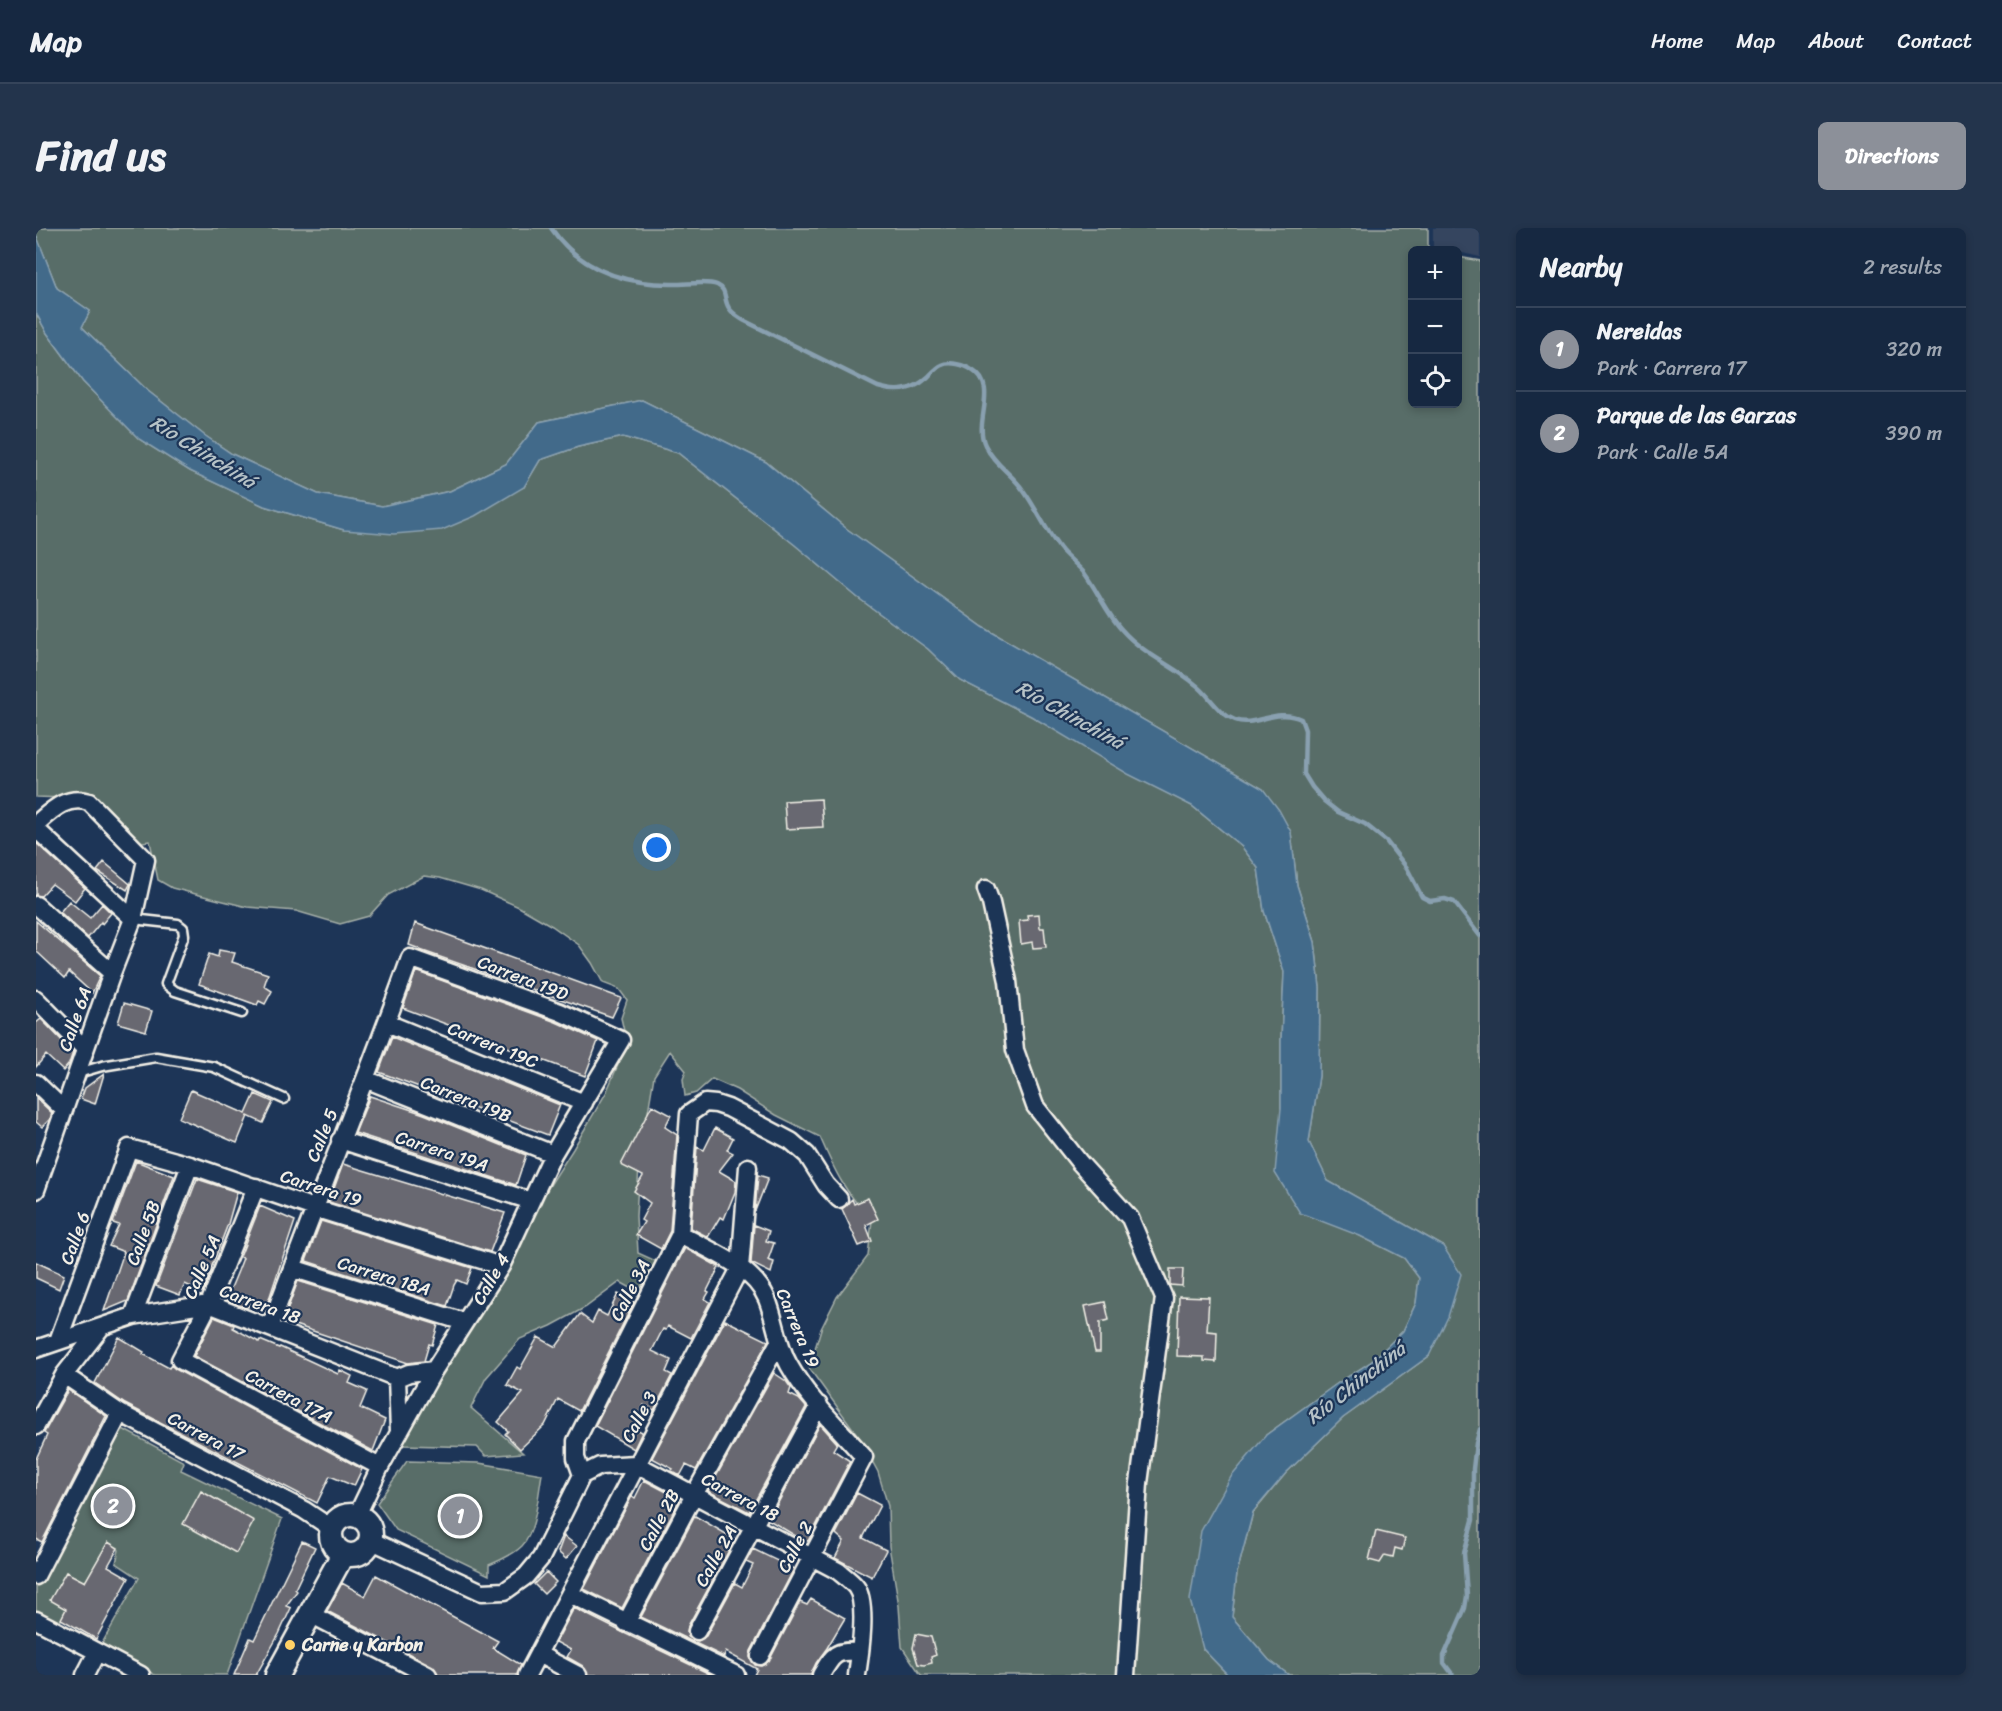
<!DOCTYPE html>
<html lang="en">
<head>
<meta charset="utf-8">
<style>
  body { margin:0; font-family:Sriracha,sans-serif; background:#23344c; color:#f1f3f6 }
  .controls { position:absolute; right:18px; top:18px; display:grid; overflow:hidden; border-radius:9px; box-shadow:0 3px 9px #0003 }
  .controls button { width:54px; height:54px; display:grid; place-items:center; padding:0; border:0; border-bottom:2px solid #35445a; background:#162841; color:#f1f3f6; font:30px sans-serif }
  .you { position:absolute; left:621px; top:620px; width:21px; height:21px; margin:-15px; border:4px solid #fff; border-radius:50%; background:#1a73e8; box-shadow:0 0 0 9px #1a73e833 }
  .badge { display:grid; place-items:center; width:39px; height:39px; border-radius:50%; background:#8c9099; color:#fff; font-size:20px; font-weight:700 }
  .pin { position:absolute; translate:-50% -50%; border:3px solid #fff; box-shadow:0 2px 6px #0006 }
  .list { margin:0; padding:0; list-style:none }
  h2 { display:flex; justify-content:space-between; align-items:center; height:78px; margin:0; padding:0 24px; font-size:26px }
  h2 small { font-size:20px; font-weight:400; color:#9ea6b1 }
  .list li { display:grid; grid-template-columns:39px 1fr auto; gap:18px; align-items:center; box-sizing:border-box; height:84px; padding:0 24px; border-top:2px solid #35445a }
  .list b { display:block; font-size:22px; white-space:nowrap }
  .list p { margin:0; font-size:20px; white-space:nowrap; color:#9ea6b1 }
  .list em { font-size:20px; font-style:normal; color:#9ea6b1 }
  .icon { flex:none; width:33px; height:33px; fill:none; stroke:currentColor; stroke-width:2; stroke-linecap:round; stroke-linejoin:round }
  .map { position:relative; flex:none; width:1444px; height:1447px; overflow:hidden; border-radius:9px }
  header { display:flex; align-items:center; gap:36px; box-sizing:border-box; height:84px; padding:0 30px; background:#162841; border-bottom:2px solid #35445a }
  header strong { font-size:28px }
  nav { display:flex; gap:33px; margin-inline-start:auto; font-size:21px }
  .intro { display:flex; align-items:center; justify-content:space-between; box-sizing:border-box; height:144px; padding:0 36px }
  h1 { margin:0; font-size:42px }
  .button { padding:15px 27px; border-radius:9px; background:#8c9099; color:#fff; font-size:21px; font-weight:700 }
  main { display:flex; gap:36px; padding:0 36px }
  aside { flex:1; background:#162841; border-radius:9px; box-shadow:0 3px 9px #0003 }
  .map>svg:first-child { display:block }
  .built { fill:#34445f }
  .green { fill:#586d68; stroke:#a6afa8; stroke-width:1.5 }
  .water { fill:#426a8a; stroke:#89a0b0; stroke-width:1.5 }
  .lines { fill:none; stroke-linecap:round; stroke-linejoin:round }
  .stream { stroke:#89a0b0; stroke-width:4.5 }
  .building { fill:#686871; stroke:#f4f1e8; stroke-width:1.5 }
  .service-casing { stroke:#f4f1e8; stroke-width:13 }
  .minor-casing { stroke:#f4f1e8; stroke-width:21 }
  .secondary-casing { stroke:#f4f1e8; stroke-width:27 }
  .service { stroke:#1d3557; stroke-width:8 }
  .minor { stroke:#1d3557; stroke-width:16 }
  .secondary { stroke:#1d3557; stroke-width:22 }
  .poi-dot { fill:#ffd166; stroke:#1d3557; stroke-width:2 }
  .labels { text-anchor:middle; dominant-baseline:central; stroke-width:4.5; stroke-linejoin:round; paint-order:stroke }
  .street-label { font-size:18px; fill:#f4f1e8; stroke:#1d3557 }
  .poi-label { font-size:18px; font-weight:bold; fill:#f4f1e8; stroke:#1d3557; text-anchor:start }
  .water-label { font-size:20px; font-style:italic; fill:#b6c2c7; stroke:#1d3557 }
</style>
</head>
<body>
<header>
<strong>Map</strong>
<nav><a>Home</a><a>Map</a><a>About</a><a>Contact</a></nav>
</header>
<div class="intro"><h1>Find us</h1><a class="button">Directions</a></div>
<main>
<div class="map">
<svg width="1444" height="1447" viewBox="0 0 1444 1447">
  <rect width="100%" height="100%" fill="#1d3557"/>
  <filter id="ink" filterUnits="userSpaceOnUse"><feTurbulence type="fractalNoise" baseFrequency=".0167" numOctaves="2"/><feDisplacementMap in="SourceGraphic" scale="12" xChannelSelector="R" yChannelSelector="G"/><feConvolveMatrix kernelMatrix="1 2 1 2 8 2 1 2 1" color-interpolation-filters="sRGB"/></filter>
  <g filter="url(#ink)">
    <!-- built -->
    <path class="built" d="M1397,0H1444V29L1422,24V22L1397,19Z"/>
    <!-- green -->
    <path class="green" d="M0,0H1392V22H1376V176H1422V29L1444,33V1447H1253L1233,1432L1196,1389L1201,1345L1217,1285L1250,1245L1307,1190L1393,1128L1407,1018L1292,953L1273,914L1283,848L1284,760L1279,714L1261,657L1255,604L1227,561L947,399L811,301L730,234L606,172L503,194L470,236L414,263L346,278L282,266L196,226L168,207L112,163L46,99L54,83L21,60L0,7Z
      M0,85L11,105L47,154L103,211L154,243L228,278L308,302L488,259L504,232L542,219L587,209L642,225L759,317L821,369L892,421L924,452L995,488L1156,578L1206,619L1222,640L1228,683L1248,744L1245,812V880L1324,1008L1368,1030L1383,1050L1380,1075L1367,1103L1335,1134L1302,1155L1230,1207L1167,1421L1192,1447H885L866,1419L863,1378L853,1318L852,1278L842,1244L823,1209L773,1140L785,1101L801,1069L832,1028L836,992C809,965 799,944 784,909L740,887L701,862L676,851L660,865L649,868L647,851L650,843L634,823L618,848L603,938L600,988L602,1025L620,1033L602,1064L584,1054L550,1079L515,1098L484,1111L450,1150L435,1180L487,1225L450,1228L441,1219L367,1217L388,1175L472,1041L502,976L537,921L570,865L591,816L585,790L591,772L583,761L567,755L556,735L543,717L516,698L483,679L445,662L404,650L388,648L352,667L333,688L304,696L260,683L211,679L136,660L122,652L114,613L106,614L74,583L45,562L30,570L0,569Z
      M83,1199L148,1234L145,1242L246,1291L191,1447H119L64,1419L103,1350L80,1335L83,1322L72,1314L49,1354L30,1344L15,1372L30,1381L23,1396L0,1383V1352Z
      M371,1233L443,1235L506,1246C502,1267 500,1304 486,1318C476,1328 464,1332 453,1337V1347L360,1302L341,1275Z"/>
    <!-- water -->
    <path class="water" d="M0,6L21,60L54,83L46,99L112,163L168,207L196,226L282,266L346,278L414,263L470,236L503,194L606,172L730,234L811,301L947,399L1227,561L1243,582L1255,604L1261,657L1279,714L1284,760L1283,848L1273,914L1292,953L1407,1018L1425,1046L1412,1089L1393,1128L1307,1190L1250,1245L1217,1284L1201,1345L1196,1389L1233,1432L1253,1447H1192L1167,1421L1154,1372L1165,1303L1195,1249L1230,1207L1302,1155L1335,1134L1367,1103L1380,1075L1383,1050L1368,1030L1324,1008L1264,985L1239,945L1245,880V812L1248,744L1228,683L1222,640L1206,619L1156,578L1092,546L995,488L924,452L892,421L821,369L759,317L642,225L587,209L542,219L504,232L488,259L439,288L406,302L358,306L308,302L228,278L154,243L103,211L47,154L11,105L0,85Z"/>
    <g class="lines">
      <!-- stream -->
      <path class="stream" d="M515,0C543,41 587,56 635,56C647,57 670,52 681,57C690,61 688,68 691,76C693,83 701,88 707,92L842,159C861,165 877,163 892,149C896,145 901,139 906,137C914,133 929,137 936,142C964,159 937,193 949,217C958,236 976,246 987,262C1001,281 1011,305 1026,323C1033,331 1042,337 1049,346C1062,364 1071,386 1086,402C1107,426 1136,437 1159,456C1174,467 1181,485 1199,492C1219,500 1239,479 1265,491L1269,502L1268,546L1276,559L1288,573L1302,584L1329,596L1350,613L1371,640L1386,669L1394,673L1409,671L1418,674L1444,708
        M1417,1447L1408,1435V1428L1429,1380L1431,1368L1428,1325L1437,1292V1241L1440,1215L1444,1201"/>
    </g>
    <!-- building -->
    <path class="building" d="M785,571L787,599L750,601L748,573Z
      M0,615L49,660L39,673L16,656L5,668L0,667Z
      M68,634L94,656L91,662L61,643Z
      M33,673L54,690L66,676L75,685L66,696L65,694L52,710L24,684Z
      M1003,686L1004,700H1008L1010,719L997,720L996,714L985,716L983,693L992,692L991,687Z
      M0,693L64,748L56,765L33,744L29,750L0,723Z
      M379,695L585,770L576,789L384,722V721L373,717Z
      M183,722L199,725L196,734L232,746L228,758L236,763L229,776L223,773L221,777L163,756L173,726L182,729Z
      M380,743L520,794L562,813L549,848L367,780Z
      M88,775L116,783L110,803L82,795Z
      M5,791L37,824L33,836L27,843L10,827L0,839V795Z
      M356,809L524,877L512,907L343,844Z
      M68,846L59,876L45,871L49,860Z
      M155,862L210,886L219,866L237,874L227,895L212,888L201,915L143,890Z
      M334,868L388,886L490,927L480,957L319,905Z
      M0,870L16,885L14,891L6,899L0,894Z
      M616,877L635,887L629,899L641,907L634,1003L625,1021L600,1007L608,994L605,992L614,975L598,963L607,948L585,937Z
      M679,900L697,910L691,922L697,925L683,943L700,953L699,964L688,991L684,989L672,1009L655,1000L661,919L668,922Z
      M100,933L138,948L92,1073L68,1083L88,1024L73,1018L83,997L77,995Z
      M307,936L469,985L454,1024L293,974Z
      M722,947L732,950L719,983Z
      M161,951L201,964L192,996L166,1064L149,1056L144,1067L120,1058Z
      M832,970L842,991L830,997L836,1013L823,1018L806,981L816,971L818,976Z
      M224,978L259,993L230,1080L214,1075L212,1079H208L190,1072L202,1043L207,1030L204,1029Z
      M285,993L436,1040L430,1056L421,1052L418,1057L411,1078L270,1033Z
      M718,997L733,1003L730,1013L738,1015L732,1032L738,1034L735,1045L715,1035Z
      M649,1020L683,1039L671,1063L673,1064L669,1071L674,1074L655,1110L632,1098L630,1102L627,1101L616,1123L635,1132L630,1144L636,1147L618,1182L608,1177L597,1199L606,1204L598,1221L559,1198Z
      M0,1034L28,1047L23,1061L0,1050Z
      M1134,1041H1147L1146,1058L1134,1057Z
      M262,1053L402,1097L396,1117L393,1116L388,1133L372,1135L247,1093Z
      M582,1066L598,1074L543,1183L522,1171L509,1197L484,1221L469,1206L472,1203L462,1194L487,1165L471,1157L481,1139L484,1141L502,1109L520,1119L544,1086L556,1095L562,1083L571,1088Z
      M1143,1068L1173,1069L1171,1103L1181,1104L1180,1134L1168,1133V1129L1141,1128Z
      M1069,1074L1073,1092L1064,1094V1124H1059L1049,1078Z
      M178,1089L198,1097L197,1100L223,1114L224,1112L243,1120L244,1119L302,1146L304,1142L316,1148L313,1155L331,1163L324,1180L349,1192L337,1223L158,1128Z
      M689,1092L732,1113L660,1242L650,1237L644,1248L635,1243L637,1241L616,1230Z
      M83,1109L108,1124L107,1126L133,1140L135,1137L139,1141L326,1241L318,1258L294,1248L281,1275L89,1176L59,1155Z
      M738,1145L750,1153L755,1160L753,1166L763,1171L770,1179L713,1284L672,1263Z
      M32,1162L70,1188L6,1314L0,1311V1231L11,1207L8,1205Z
      M784,1196L801,1215L797,1222L814,1233L772,1313H768L733,1292Z
      M608,1252L644,1271L586,1380L548,1361L596,1268L599,1270Z
      M165,1263L218,1293L200,1325L147,1296Z
      M821,1265L844,1277L827,1310L850,1322L836,1349L799,1330L808,1313L800,1306Z
      M659,1288L699,1311L652,1398L651,1404L652,1409L662,1413L670,1408L699,1355L706,1359L717,1337L710,1334L717,1321L758,1341L715,1423L714,1429L719,1437L725,1438L733,1433L764,1374L771,1377L775,1371L809,1390L791,1420L780,1435L775,1447H718L721,1441L690,1424L688,1429L605,1389Z
      M1340,1303L1369,1310L1366,1322L1359,1320L1357,1329L1349,1327L1344,1335L1333,1332Z
      M528,1308L541,1318L530,1331L522,1324Z
      M266,1313L279,1319L259,1361L261,1363L250,1378L255,1380L243,1406L220,1447H198L214,1410L218,1412Z
      M72,1314L82,1320L72,1338L93,1350L60,1411L25,1391L30,1381L14,1372L30,1344L49,1354Z
      M510,1344L520,1354L508,1366L498,1356Z
      M340,1347L462,1413L457,1420L485,1437L481,1447H402L397,1438L291,1383L306,1355L329,1368Z
      M538,1380L586,1404L676,1447H552L547,1438L531,1429L535,1422L520,1414Z
      M880,1406L895,1409L900,1427L895,1429L896,1435L888,1437L882,1436L877,1420Z"/>
    <g class="lines">
      <defs>
        <path id="service" d="M97,691L142,696L147,700L148,707L130,756L139,763L206,785
          M42,845L66,838L120,829L178,839L248,871"/>
        <path id="minor" d="M0,596C16,582 30,567 53,574L110,632L97,691L76,745L0,962
          M0,601L97,691
          M950,661L955,675L972,753L979,822L999,878L1044,935L1094,990L1128,1070L1103,1255L1090,1447
          M0,677L76,745
          M0,771L49,821
          M351,795L548,875
          M329,851L517,926
          M0,855L28,882
          M304,912L495,973
          M220,959L173,1076L144,1132L344,1239
          M644,1006C674,1023 717,1038 731,1071C740,1093 741,1116 753,1137C772,1171 803,1200 828,1229L724,1428
          M256,1040L428,1094
          M97,1088L154,937
          M234,1099C279,976 330,854 374,730L524,784L585,812L517,926L465,1038L398,1142L344,1239L321,1287
          M22,1113L93,920L154,937L278,980L465,1038
          M0,1121L97,1088L173,1076L361,1150L373,1145L398,1142
          M28,1147L84,1185L268,1282L295,1300
          M361,1150L363,1203
          M0,1198L28,1147L64,1101
          M546,1247L540,1230V1213L644,1006L653,886L669,875L680,876L692,880L755,913L771,927L790,957L803,971
          M546,1247L564,1238L600,1236L802,1343C808,1348 815,1353 820,1359C832,1375 824,1427 821,1447
          M334,1312L446,1364L469,1363L490,1348L505,1330L546,1247
          M0,1348L84,1185
          M534,1366L700,1447
          M274,1386L392,1447
          M0,1392L105,1447
          M590,1395L658,1267L743,1114
          M661,1403L783,1177
          M502,1426L542,1447
          M49,1447L61,1424
          M491,1447L704,1040L712,939
          M785,1447C797,1426 800,1422 824,1424"/>
        <path id="secondary" d="M295 1307a20 20 0 1 1 40 0a20 20 0 1 1-40 0Z
          M241,1447L307,1326"/>
      </defs>
      <!-- service casing -->
      <use href="#service" class="service-casing"/>
      <!-- minor casing -->
      <use href="#minor" class="minor-casing"/>
      <!-- secondary casing -->
      <use href="#secondary" class="secondary-casing"/>
      <!-- service -->
      <use href="#service" class="service"/>
      <!-- minor -->
      <use href="#minor" class="minor"/>
      <!-- secondary -->
      <use href="#secondary" class="secondary"/>
    </g>
  </g>
  <!-- markers -->
  <circle class="poi-dot" cx="254" cy="1417" r="6"/>
  <g class="labels">
    <!-- street labels -->
    <g class="street-label">
      <text transform="translate(487 750) rotate(21)">Carrera 19D</text>
      <text transform="translate(39 791) rotate(-71)">Calle 6A</text>
      <text transform="translate(457 817) rotate(22)">Carrera 19C</text>
      <text transform="translate(430 871) rotate(22)">Carrera 19B</text>
      <text transform="translate(286 907) rotate(-68)">Calle 5</text>
      <text transform="translate(406 923) rotate(18)">Carrera 19A</text>
      <text transform="translate(285 960) rotate(18)">Carrera 19</text>
      <text transform="translate(107 1005) rotate(-70)">Calle 5B</text>
      <text transform="translate(39 1010) rotate(-70)">Calle 6</text>
      <text transform="translate(166 1039) rotate(-67)">Calle 5A</text>
      <text transform="translate(348 1048) rotate(17)">Carrera 18A</text>
      <text transform="translate(455 1051) rotate(-60)">Calle 4</text>
      <text transform="translate(594 1062) rotate(-63)">Calle 3A</text>
      <text transform="translate(224 1076) rotate(20)">Carrera 18</text>
      <text transform="translate(762 1100) rotate(67)">Carrera 19</text>
      <text transform="translate(253 1168) rotate(28)">Carrera 17A</text>
      <text transform="translate(603 1189) rotate(-62)">Calle 3</text>
      <text transform="translate(170 1208) rotate(28)">Carrera 17</text>
      <text transform="translate(704 1269) rotate(28)">Carrera 18</text>
      <text transform="translate(623 1292) rotate(-62)">Calle 2B</text>
      <text transform="translate(759 1319) rotate(-62)">Calle 2</text>
      <text transform="translate(680 1328) rotate(-61)">Calle 2A</text>
    </g>
    <!-- poi labels -->
    <g class="poi-label">
      <text x="266" y="1417">Carne y Karbon</text>
    </g>
    <!-- water labels -->
    <g class="water-label">
      <text transform="translate(167 224) rotate(32)">Río Chinchiná</text>
      <text transform="translate(1034 487) rotate(29)">Río Chinchiná</text>
      <text transform="translate(1320 1155) rotate(-38)">Río Chinchiná</text>
    </g>
  </g>
</svg>
<div class="controls">
<button>+</button>
<button>−</button>
<button><svg class="icon" aria-label="locate" viewBox="0 0 24 24"><circle cx="12" cy="12" r="6"/><path d="M12 2v4M12 18v4M2 12h4M18 12h4"/></svg></button>
</div>
<div class="you"></div>
<div class="pin badge" style="left:424px;top:1288px">1</div>
<div class="pin badge" style="left:77px;top:1278px">2</div>
</div>
<aside>
<h2>Nearby<small>2 results</small></h2>
<ul class="list">
<li><span class="badge">1</span><div><b>Nereidas</b><p>Park · Carrera 17</p></div><em>320 m</em></li>
<li><span class="badge">2</span><div><b>Parque de las Garzas</b><p>Park · Calle 5A</p></div><em>390 m</em></li>
</ul>
</aside>
</main>
</body>
</html>
